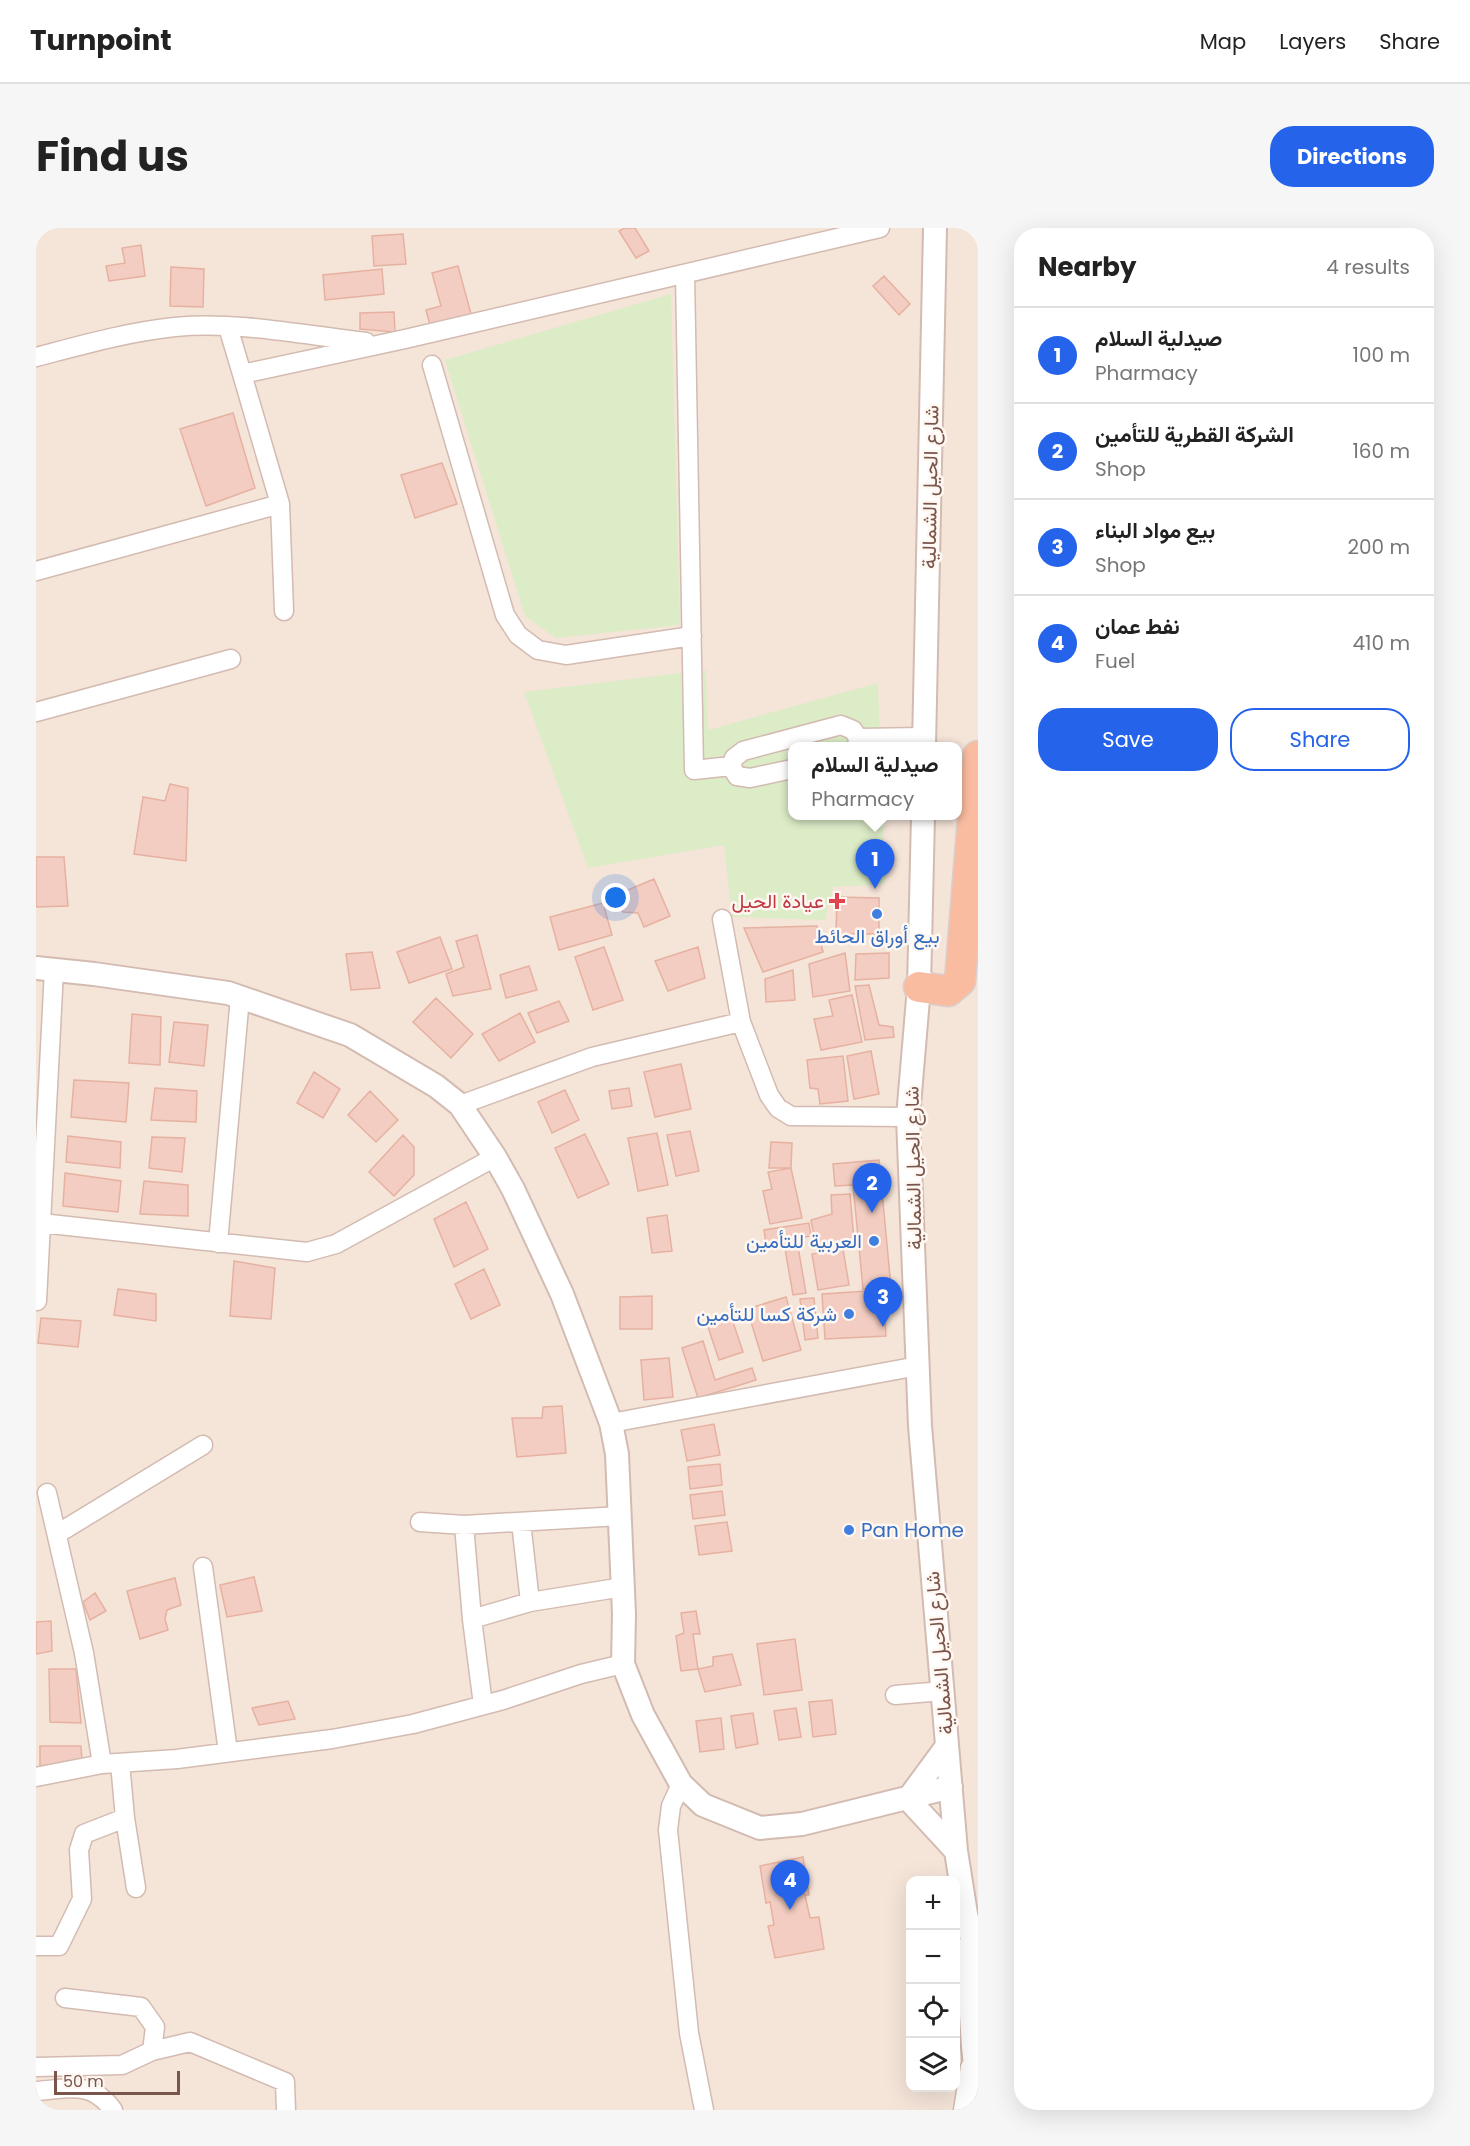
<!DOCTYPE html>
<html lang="en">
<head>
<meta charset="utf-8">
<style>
  body { margin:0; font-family:Poppins,Vazirmatn,sans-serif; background:#f6f6f6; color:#222 }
  .controls { position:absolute; right:18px; bottom:18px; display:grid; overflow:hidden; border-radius:12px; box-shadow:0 6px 24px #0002 }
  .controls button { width:54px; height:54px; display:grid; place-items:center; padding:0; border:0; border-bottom:2px solid #e0e0e0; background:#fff; color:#222; font:30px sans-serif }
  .scale { position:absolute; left:18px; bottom:15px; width:126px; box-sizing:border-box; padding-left:6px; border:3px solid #79554c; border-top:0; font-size:16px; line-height:21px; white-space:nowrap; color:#79554c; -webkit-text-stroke:4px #fff7f1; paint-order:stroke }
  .you { position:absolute; left:580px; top:670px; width:21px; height:21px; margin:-15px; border:4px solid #fff; border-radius:50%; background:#1a73e8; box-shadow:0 0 0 9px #1a73e833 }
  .badge { display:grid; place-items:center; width:39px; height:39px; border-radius:50%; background:#2563eb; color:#fff; font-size:20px; font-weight:700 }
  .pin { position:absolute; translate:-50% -50px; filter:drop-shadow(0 2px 3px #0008) }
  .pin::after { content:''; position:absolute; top:32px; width:21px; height:18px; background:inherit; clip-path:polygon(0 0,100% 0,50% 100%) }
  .popup { position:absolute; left:752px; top:514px; width:174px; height:78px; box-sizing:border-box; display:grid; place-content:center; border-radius:12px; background:#fff; filter:drop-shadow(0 2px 4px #0005); font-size:20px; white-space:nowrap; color:#767676 }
  .popup b { font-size:22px; color:#222 }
  .popup::after { content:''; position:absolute; left:50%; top:100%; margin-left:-12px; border:12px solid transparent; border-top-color:#fff }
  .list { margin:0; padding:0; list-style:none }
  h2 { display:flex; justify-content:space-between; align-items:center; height:78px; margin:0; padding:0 24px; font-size:26px }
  h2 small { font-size:20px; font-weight:400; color:#767676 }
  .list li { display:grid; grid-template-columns:39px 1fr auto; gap:18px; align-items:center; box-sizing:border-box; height:96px; padding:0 24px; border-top:2px solid #e0e0e0 }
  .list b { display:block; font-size:22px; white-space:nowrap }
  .list p { margin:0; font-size:20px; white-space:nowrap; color:#767676 }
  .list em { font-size:20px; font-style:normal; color:#767676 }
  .actions { display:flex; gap:12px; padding:18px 24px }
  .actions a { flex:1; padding:14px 0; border:2px solid #2563eb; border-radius:24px; text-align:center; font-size:21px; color:#2563eb }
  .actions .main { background:#2563eb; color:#fff }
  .icon { flex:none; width:33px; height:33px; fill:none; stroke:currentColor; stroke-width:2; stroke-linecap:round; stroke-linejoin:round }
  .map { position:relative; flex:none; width:942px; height:1882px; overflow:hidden; border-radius:24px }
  header { display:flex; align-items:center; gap:36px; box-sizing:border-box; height:84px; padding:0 30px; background:#fff; border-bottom:2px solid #e0e0e0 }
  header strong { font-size:28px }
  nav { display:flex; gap:33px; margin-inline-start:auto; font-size:21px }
  .intro { display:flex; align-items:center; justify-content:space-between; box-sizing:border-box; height:144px; padding:0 36px }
  h1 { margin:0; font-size:42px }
  .button { padding:15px 27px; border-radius:24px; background:#2563eb; color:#fff; font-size:21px; font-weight:700 }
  main { display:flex; gap:36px; padding:0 36px }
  aside { flex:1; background:#fff; border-radius:24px; box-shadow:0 6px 24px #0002 }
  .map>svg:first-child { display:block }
  .residential { fill:#f5e4d8; fill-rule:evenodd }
  .green { fill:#dcecc7 }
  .building { fill:#f3cdc1; stroke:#e6b1a1; stroke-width:1.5 }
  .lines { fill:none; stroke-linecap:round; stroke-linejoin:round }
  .minor-casing { stroke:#d3bbb1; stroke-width:21 }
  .tertiary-casing { stroke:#d3bbb1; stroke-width:26 }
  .trunk-casing { stroke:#d9cfcd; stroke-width:33 }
  .minor { stroke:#fff; stroke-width:18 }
  .tertiary { stroke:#fff; stroke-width:22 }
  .trunk { stroke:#fabca1; stroke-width:30 }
  .health-dot { fill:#e0444e; stroke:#fff7f1; stroke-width:2 }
  .shop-dot { fill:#3f7fe0; stroke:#fff7f1; stroke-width:2 }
  .labels { text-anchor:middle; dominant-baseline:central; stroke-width:5; stroke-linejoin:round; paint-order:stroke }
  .street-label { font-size:20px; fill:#79554c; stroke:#fff7f1 }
  .health-label { font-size:20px; fill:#be3a42; stroke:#fff7f1; text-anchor:end }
  .shop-label { font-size:20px; fill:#366cbe; stroke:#fff7f1; text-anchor:end }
</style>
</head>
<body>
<header>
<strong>Turnpoint</strong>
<nav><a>Map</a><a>Layers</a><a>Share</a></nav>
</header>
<div class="intro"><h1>Find us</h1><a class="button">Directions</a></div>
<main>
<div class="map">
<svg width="942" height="1882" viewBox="0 0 942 1882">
  <rect width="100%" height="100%" fill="#fdf3ea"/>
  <!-- residential -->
  <path class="residential" d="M0,0H942V1882H0ZM756,518H922V588H756ZM874,1652H920V1860H874Z"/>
  <!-- green -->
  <path class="green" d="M635,66L644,397L520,410L489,388L409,132Z
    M670,442L672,502L842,455L844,518H756V588H847L849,656L797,659L789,692L696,689L688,617L552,640L488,464Z"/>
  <!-- building -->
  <path class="building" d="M589,0H599L613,23L600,30L583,3Z
    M367,6L370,36L338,38L336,8Z
    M105,17L109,48L73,53L70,38L89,35L86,20Z
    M422,38L435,86L394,97L390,82L405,78L396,45Z
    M135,39L168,41L167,79L134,78Z
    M346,41L348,66L289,72L287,47Z
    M848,48L874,76L863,87L837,58Z
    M358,84L359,104L324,101V85Z
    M197,185L219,260L170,278L144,201Z
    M406,235L421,276L379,290L365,247Z
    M134,556L152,560L150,633L98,626L107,569L129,573Z
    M0,629H28L32,678L0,679Z
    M618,651L634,688L608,699L602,685L587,684L580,667Z
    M801,669L843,670V706H800Z
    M567,675L576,707L523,722L514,689Z
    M781,698L787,724L727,744L708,700Z
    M441,707L455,761L417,768L410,746L428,739L420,713Z
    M404,709L416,741L373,755L361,724Z
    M568,719L587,772L557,782L539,729Z
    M662,719L669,750L632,763L619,733Z
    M336,724L344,760L315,762L310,726Z
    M809,725L814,763L777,769L773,736Z
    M853,725V750L819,752L820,726Z
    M493,738L501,762L470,770L464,747Z
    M757,742L759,772L730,774L729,751Z
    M833,757L843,797L857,799L858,809L829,812L819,758Z
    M816,767L826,814L785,822L778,791L797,788L793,772Z
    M400,770L437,806L415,830L377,794Z
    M523,773L533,793L501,805L492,785Z
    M484,785L499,814L463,833L446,806Z
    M96,786L125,789L124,837L93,835Z
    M138,794L172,797L168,838L133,834Z
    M835,823L843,866L818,871L811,828Z
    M807,828L812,873L784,876L782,861L774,860L771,832Z
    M645,836L655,881L619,889L608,844Z
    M278,844L304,861L287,890L261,875Z
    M38,852L93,855L90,894L35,889Z
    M119,860L161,863L160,894L115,892Z
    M593,860L596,878L576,881L573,863Z
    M529,862L543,892L516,905L502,874Z
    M334,863L362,892L340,914L312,887Z
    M654,903L663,943L640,948L631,907Z
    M621,905L632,957L602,963L592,910Z
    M549,906L573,956L542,970L519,920Z
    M367,907L378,919V947L358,968L333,944Z
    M32,908L85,914L84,940L30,934Z
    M116,909L149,910L146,944L113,940Z
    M735,914L756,915L755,940H733Z
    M843,932L855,1059L827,1061L817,957L799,958L797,936Z
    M755,940L766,990L734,996L727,963L736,961L732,944Z
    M29,945L85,953L82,984L27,978Z
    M108,953L152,957V988L104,986Z
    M814,966L818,1012L780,1018L775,992L796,986L795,967Z
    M430,974L452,1021L418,1039L398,991Z
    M631,987L636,1023L616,1025L611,990Z
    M773,995L775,1008L730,1016L728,1002Z
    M761,1013L770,1065L757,1067L748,1015Z
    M807,1021L813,1057L782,1062L776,1026Z
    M198,1033L239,1040L235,1091L194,1088Z
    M448,1041L464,1077L435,1091L419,1056Z
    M82,1061L120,1066V1093L78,1087Z
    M847,1062L850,1108L789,1111L786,1066Z
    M616,1068V1101H584V1069Z
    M750,1069L765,1122L727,1133L711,1081Z
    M778,1070L782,1110L769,1112L764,1071Z
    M695,1088L707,1124L683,1132L671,1096Z
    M5,1090L45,1093L42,1119L2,1115Z
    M667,1113L679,1152L716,1140L720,1152L662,1170L646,1120Z
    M633,1130L637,1169L608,1172L605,1132Z
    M526,1178L530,1225L481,1229L476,1190H506L507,1179Z
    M678,1196L684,1227L651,1233L645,1202Z
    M684,1236L686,1257L654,1261L652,1239Z
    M686,1263L689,1287L657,1291L654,1267Z
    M691,1294L696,1323L663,1327L659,1298Z
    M218,1349L226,1383L191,1389L184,1357Z
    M139,1350L145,1377L131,1382L129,1391L132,1402L104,1411L91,1363Z
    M59,1365L70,1383L54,1392L47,1374Z
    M660,1383L664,1406H657L662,1441L645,1443L640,1408L648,1405L645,1385Z
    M15,1393L16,1423L0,1426V1394Z
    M759,1411L766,1462L728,1467L721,1416Z
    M696,1426L705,1457L669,1464L662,1441L677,1438V1429Z
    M13,1441H40L45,1495L14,1494Z
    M796,1472L800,1506L777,1509L773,1474Z
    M252,1473L259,1491L223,1497L216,1480Z
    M760,1480L765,1509L743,1512L738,1483Z
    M717,1485L722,1516L700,1520L695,1488Z
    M685,1490L688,1521L664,1524L660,1493Z
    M4,1518H45L46,1532L4,1538Z
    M767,1629L773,1667H769L774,1690L783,1689L788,1721L739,1730L732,1698L738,1697L734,1674L730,1675L724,1638Z"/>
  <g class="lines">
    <defs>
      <path id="minor" d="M649,46L658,542L695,538
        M192,99L206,146
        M0,129C46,117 91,104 139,99C202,93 267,107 330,114
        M396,137L469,387L482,407L502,422L530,427L656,408
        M0,343L244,276
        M248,383L244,276L206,146L369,111L844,0
        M0,484L195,431
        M822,510L888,509
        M756,541L714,550L701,548L695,538L698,530L707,523L805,497L817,502L822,510L821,518
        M686,691L705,794L733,867L742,880L755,888L872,889
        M424,877L556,829L705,794
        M5,995L271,1024L300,1016L459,929
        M182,1015L204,769
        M1,1073L18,742
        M575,1195L882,1138
        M11,1265L48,1425L66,1536
        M384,1294L428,1297L584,1288
        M485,1294L494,1374
        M428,1297L436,1391L447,1477
        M21,1306L167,1217
        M167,1339L192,1524
        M436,1391L494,1374L587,1359
        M859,1467L907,1463
        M84,1535L89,1590L100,1660
        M0,1549L66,1536L141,1531L296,1511L377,1496L467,1472L545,1446L587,1436
        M645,1556L635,1578L632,1602L653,1805L668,1882
        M0,1718H23L46,1671L43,1622L48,1606L89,1590
        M29,1770L105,1779L119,1799L116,1823
        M0,1839L86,1837L116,1823L154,1814L249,1854L250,1882
        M0,1863C33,1861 55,1852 77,1882
        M927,1882L934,1839"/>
      <path id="tertiary" d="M888,518L899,0
        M887,588L883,759L872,889L884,1198L920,1623L930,1686L942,1737
        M0,740L58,746L192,765L314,807L400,858L424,877L459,929L477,961L526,1066L575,1195L581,1226L588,1386L587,1436L607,1487L645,1556L667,1577L724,1600L766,1596L915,1559
        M872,1571L920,1623
        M872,1571L911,1518
        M931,1720L937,1819L942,1865"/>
      <path id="trunk" d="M883,759L912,763L924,753L942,528"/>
    </defs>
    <!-- minor casing -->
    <use href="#minor" class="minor-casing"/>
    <!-- tertiary casing -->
    <use href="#tertiary" class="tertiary-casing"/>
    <!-- trunk casing -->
    <use href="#trunk" class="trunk-casing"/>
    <!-- minor -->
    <use href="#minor" class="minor"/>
    <!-- tertiary -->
    <use href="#tertiary" class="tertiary"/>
    <!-- trunk -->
    <use href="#trunk" class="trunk"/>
  </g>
  <!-- markers -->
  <path class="health-dot" d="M798 664h6v6h6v6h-6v6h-6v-6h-6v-6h6z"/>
  <g class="shop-dot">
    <circle cx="841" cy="686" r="6"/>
    <circle cx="838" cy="1013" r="6"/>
    <circle cx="813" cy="1086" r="6"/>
    <circle cx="813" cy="1302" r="6"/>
  </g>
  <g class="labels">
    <!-- street labels -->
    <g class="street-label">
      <text transform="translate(894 259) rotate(-89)">شارع الحيل الشمالية</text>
      <text transform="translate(877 940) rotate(-91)">شارع الحيل الشمالية</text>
      <text transform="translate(903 1425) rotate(-95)">شارع الحيل الشمالية</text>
    </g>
    <!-- health labels -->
    <g class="health-label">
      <text x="788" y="673">عيادة الحيل</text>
    </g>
    <!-- shop labels -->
    <g class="shop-label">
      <text x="841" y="708" text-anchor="middle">بيع أوراق الحائط</text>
      <text x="826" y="1013">العربية للتأمين</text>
      <text x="801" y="1086">شركة كسا للتأمين</text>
      <text x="825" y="1302" text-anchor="start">Pan Home</text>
    </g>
  </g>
</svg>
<div class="controls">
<button>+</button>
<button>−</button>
<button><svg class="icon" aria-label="locate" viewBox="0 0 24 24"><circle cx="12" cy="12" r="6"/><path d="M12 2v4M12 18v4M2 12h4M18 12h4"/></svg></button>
<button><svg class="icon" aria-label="layers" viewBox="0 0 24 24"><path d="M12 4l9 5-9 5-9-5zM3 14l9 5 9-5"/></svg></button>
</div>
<div class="scale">50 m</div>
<div class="you"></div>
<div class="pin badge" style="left:839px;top:661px">1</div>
<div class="popup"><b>صيدلية السلام</b>Pharmacy</div>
<div class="pin badge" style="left:836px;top:985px">2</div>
<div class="pin badge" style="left:847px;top:1099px">3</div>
<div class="pin badge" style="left:754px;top:1682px">4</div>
</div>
<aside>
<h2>Nearby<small>4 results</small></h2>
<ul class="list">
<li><span class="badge">1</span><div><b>صيدلية السلام</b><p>Pharmacy</p></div><em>100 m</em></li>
<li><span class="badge">2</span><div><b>الشركة القطرية للتأمين</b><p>Shop</p></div><em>160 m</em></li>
<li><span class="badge">3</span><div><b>بيع مواد البناء</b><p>Shop</p></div><em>200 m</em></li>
<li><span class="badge">4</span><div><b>نفط عمان</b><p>Fuel</p></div><em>410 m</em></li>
</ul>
<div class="actions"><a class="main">Save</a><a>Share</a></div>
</aside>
</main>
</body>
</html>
